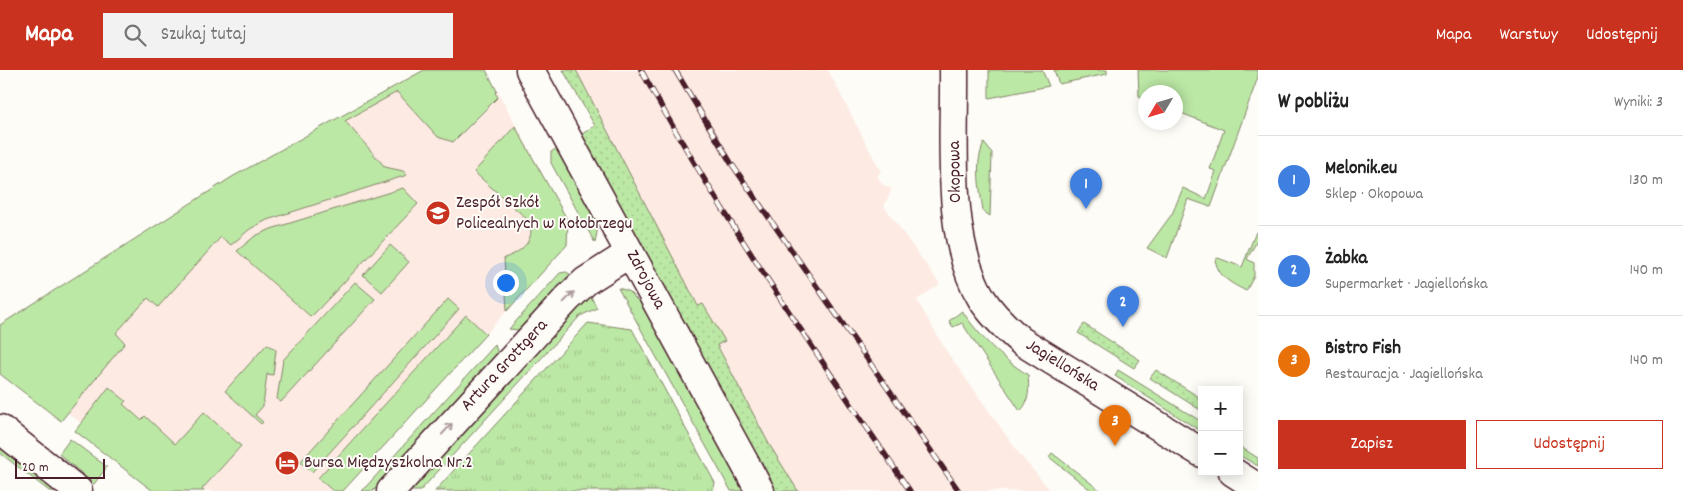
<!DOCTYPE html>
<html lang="pl">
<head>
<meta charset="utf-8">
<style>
  body { margin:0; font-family:Dekko,sans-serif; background:#f2f2f2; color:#222 }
  .controls { position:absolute; right:15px; bottom:15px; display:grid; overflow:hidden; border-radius:0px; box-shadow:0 2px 12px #0003 }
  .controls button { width:45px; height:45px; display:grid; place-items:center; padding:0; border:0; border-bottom:1px solid #e0e0e0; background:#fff; color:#222; font:25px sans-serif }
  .compass { position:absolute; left:1138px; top:15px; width:45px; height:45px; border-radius:50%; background:#fff; box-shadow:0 2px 12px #0003; rotate:232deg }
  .scale { position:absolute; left:15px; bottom:12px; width:90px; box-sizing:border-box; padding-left:5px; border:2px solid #4a1f2b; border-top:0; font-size:14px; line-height:18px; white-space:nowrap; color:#4a1f2b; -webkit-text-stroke:4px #fdfcf7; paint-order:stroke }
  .you { position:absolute; left:505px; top:212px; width:18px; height:18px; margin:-12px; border:4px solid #fff; border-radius:50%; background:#1a73e8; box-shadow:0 0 0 8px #1a73e833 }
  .badge { display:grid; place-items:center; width:32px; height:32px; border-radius:50%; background:#c8321e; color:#fff; font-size:16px; font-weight:700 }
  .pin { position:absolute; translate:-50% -41px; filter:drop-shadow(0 1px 2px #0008) }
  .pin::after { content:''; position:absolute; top:26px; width:18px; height:15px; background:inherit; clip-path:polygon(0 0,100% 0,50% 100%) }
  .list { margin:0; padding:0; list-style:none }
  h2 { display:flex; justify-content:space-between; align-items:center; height:65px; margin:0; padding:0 20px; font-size:21px }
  h2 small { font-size:16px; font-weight:400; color:#767676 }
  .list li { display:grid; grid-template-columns:32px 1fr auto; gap:15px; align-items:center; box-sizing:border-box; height:90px; padding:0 20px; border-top:1px solid #e0e0e0 }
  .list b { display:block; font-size:19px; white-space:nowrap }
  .list p { margin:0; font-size:16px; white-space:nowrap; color:#767676 }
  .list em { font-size:16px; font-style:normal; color:#767676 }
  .actions { display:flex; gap:10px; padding:15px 20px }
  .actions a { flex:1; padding:11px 0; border:1px solid #c8321e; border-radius:0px; text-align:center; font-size:18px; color:#c8321e }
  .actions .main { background:#c8321e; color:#fff }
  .icon { flex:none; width:28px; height:28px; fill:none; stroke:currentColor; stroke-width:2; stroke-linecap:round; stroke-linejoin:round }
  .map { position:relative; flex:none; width:1258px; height:421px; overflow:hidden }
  header { display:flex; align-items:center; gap:30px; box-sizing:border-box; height:70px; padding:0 25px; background:#c8321e; color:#fff }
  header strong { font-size:24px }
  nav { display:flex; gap:28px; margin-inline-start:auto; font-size:18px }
  .search { width:350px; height:45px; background:#f2f2f2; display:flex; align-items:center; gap:12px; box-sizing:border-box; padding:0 18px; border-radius:0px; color:#767676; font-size:19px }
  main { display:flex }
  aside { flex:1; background:#fff }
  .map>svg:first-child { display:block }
  .built { fill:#fdebe3 }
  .grass { fill:#bce8a5; stroke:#838468 }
  .park { fill:url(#park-tufts); stroke:#838468 }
  .garden { fill:url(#garden-dots); stroke:#838468 }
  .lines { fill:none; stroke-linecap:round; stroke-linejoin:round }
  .minor-casing { stroke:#4a1f2b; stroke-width:31 }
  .tertiary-casing { stroke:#4a1f2b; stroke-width:31 }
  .minor { stroke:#fdfcf7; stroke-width:28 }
  .tertiary { stroke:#fdfcf7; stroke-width:28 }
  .rail-casing { stroke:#4a1f2b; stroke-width:5.5 }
  .rail { stroke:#fdfcf7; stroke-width:4; stroke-dasharray:11; stroke-linecap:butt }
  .oneway { stroke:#ac999b }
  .labels { text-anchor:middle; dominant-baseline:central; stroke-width:4; stroke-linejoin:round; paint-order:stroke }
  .street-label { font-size:18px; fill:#4a1f2b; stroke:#fdfcf7 }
  .poi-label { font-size:18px; fill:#4a1f2b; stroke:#fdfcf7; text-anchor:start }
</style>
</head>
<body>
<header>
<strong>Mapa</strong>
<div class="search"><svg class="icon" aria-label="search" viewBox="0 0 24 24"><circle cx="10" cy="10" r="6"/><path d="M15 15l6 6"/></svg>Szukaj tutaj</div>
<nav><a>Mapa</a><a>Warstwy</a><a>Udostępnij</a></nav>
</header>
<main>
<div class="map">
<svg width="1258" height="421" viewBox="0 0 1258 421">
  <defs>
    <pattern id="park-tufts" width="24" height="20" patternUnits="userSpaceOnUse" patternTransform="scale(1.25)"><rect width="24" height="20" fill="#bce8a5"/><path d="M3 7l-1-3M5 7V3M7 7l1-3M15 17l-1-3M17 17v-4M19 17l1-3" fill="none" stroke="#a3c78e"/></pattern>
    <pattern id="garden-dots" width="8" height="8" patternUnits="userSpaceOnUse" patternTransform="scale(1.25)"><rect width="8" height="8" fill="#bce8a5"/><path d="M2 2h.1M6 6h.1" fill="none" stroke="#a3c78e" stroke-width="1.8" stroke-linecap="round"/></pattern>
  </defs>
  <rect width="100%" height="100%" fill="#fdfcf7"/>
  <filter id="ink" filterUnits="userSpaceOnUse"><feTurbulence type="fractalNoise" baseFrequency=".02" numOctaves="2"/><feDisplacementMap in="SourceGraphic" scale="10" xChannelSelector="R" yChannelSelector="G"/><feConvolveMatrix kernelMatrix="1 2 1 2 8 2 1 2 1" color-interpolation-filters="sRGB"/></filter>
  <g filter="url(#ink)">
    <!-- built -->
    <path class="built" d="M424,0H486L568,151L567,175L343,421H170L0,291V255L232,107Z
      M575,0H828L881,102L877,106L883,115L892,119L884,136L940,214L917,230L945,279L1021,386L1051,421H793Z"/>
    <!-- grass -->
    <path class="grass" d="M424,0H486L497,21L495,23L498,27L453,72L438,67L397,22L345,51L385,97L403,101L407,105L267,150L250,159L231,175L221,167L158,237L148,228L116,263L125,273L61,351L0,304V255L232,107Z
      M989,0H1042L1049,16L989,28Z
      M1054,0H1107V4L1059,14Z
      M1138,0H1258V7L1211,137L1188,129L1167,188L1147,178L1172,144L1183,118L1206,129L1216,101L1210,99L1224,60L1176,41V22H1146L1145,29L1139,26Z
      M515,56L568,151L567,175L507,241L504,188C521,183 539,168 527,149L474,102Z
      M984,73L992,83L990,146L983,141C980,118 974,95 984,73Z
      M557,78L596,150L598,157L595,173L551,93V82Z
      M403,118L418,134L311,247L237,181L255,166L271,159Z
      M1256,162H1258V169L1247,189L1254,193V206L1246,221C1231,213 1219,208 1215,190L1218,188L1242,197Z
      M390,175L409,192L382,222L363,205Z
      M566,202L570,204L519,260L509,259L560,203Z
      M355,212L375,229L281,332L277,329L283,290Z
      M618,218L628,221L644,237L743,421H731Z
      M590,225L597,238L580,246L420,421H410Z
      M448,229L459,239L312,402L300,392Z
      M962,241C981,268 1000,287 1028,305C1029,317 1030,333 1020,341L962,253L953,257L949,251Z
      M466,245L486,264L343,421H333L318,408Z
      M267,274L276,280L273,305L267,304L263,336L255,345L263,352L261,354L225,321Z
      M495,275L498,284L373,421H362Z
      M1118,300L1202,352V362L1115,306Z
      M109,317L126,331L123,334L141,350L145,346L175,374L204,342L241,376L202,419L204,421H153L75,361Z
      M70,369L107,397L94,414L59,384Z
      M0,375L59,421H49L0,383Z
      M1239,376L1258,388V396L1239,385Z
      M1052,383L1101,421H1092L1049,387Z"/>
    <!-- park -->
    <path class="park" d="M588,253L632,259L715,413L713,421H435Z"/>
    <!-- garden -->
    <path class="garden" d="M563,0H576L698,236L703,234L725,271L717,275L769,374L798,421H775L582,64L595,56Z
      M1084,254L1140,290L1134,298L1078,263Z
      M1156,300L1202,329V341L1150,308Z"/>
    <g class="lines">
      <defs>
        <path id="minor" d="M954,0C955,69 945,169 982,229C992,245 1006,258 1021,271L1202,383
          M0,359L78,421
          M1233,402L1258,418
          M391,421L567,229L586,211L630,183"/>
        <path id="tertiary" d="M530,0L760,421"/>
      </defs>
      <!-- minor casing -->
      <use href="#minor" class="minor-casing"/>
      <!-- tertiary casing -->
      <use href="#tertiary" class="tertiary-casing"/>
      <!-- minor -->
      <use href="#minor" class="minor"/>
      <!-- tertiary -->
      <use href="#tertiary" class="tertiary"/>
      <defs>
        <path id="rail" d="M641,0C721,146 816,283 910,421
          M675,0L731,93L959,421"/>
      </defs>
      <!-- rail casing -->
      <use href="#rail" class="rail-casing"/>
      <!-- rail -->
      <use href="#rail" class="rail"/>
    </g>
    <!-- one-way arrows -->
    <defs><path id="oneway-shaft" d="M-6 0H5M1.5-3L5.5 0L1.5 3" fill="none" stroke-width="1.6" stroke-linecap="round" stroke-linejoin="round" transform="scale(1.25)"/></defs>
    <g class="oneway">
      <use href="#oneway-shaft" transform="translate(569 227) rotate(-45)"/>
      <use href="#oneway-shaft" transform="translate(447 359) rotate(-47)"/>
    </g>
  </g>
  <!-- icons -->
  <defs>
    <symbol id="university-disc" viewBox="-11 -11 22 22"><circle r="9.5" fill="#c8321e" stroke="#fdfcf7"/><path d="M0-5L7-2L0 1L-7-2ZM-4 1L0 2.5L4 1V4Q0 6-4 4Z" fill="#fff"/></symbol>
    <symbol id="hotel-disc" viewBox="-11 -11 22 22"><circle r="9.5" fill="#c8321e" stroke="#fdfcf7"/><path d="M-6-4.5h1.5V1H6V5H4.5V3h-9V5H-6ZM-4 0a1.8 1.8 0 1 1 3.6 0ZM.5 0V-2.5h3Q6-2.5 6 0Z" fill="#fff"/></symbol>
  </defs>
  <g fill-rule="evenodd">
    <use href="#university-disc" x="424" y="129" width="28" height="28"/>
    <use href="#hotel-disc" x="273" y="379" width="28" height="28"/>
  </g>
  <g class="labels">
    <!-- street labels -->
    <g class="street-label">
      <text transform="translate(956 102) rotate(-91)">Okopowa</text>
      <text transform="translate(645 210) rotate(62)">Zdrojowa</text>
      <text transform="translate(505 296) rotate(-47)">Artura Grottgera</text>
      <text transform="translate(1062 296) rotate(32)">Jagiellońska</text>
    </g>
    <!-- poi labels -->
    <g class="poi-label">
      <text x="456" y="133">Zespół Szkół<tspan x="456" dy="21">Policealnych w Kołobrzegu</tspan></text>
      <text x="304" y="393">Bursa Międzyszkolna Nr.2</text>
    </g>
  </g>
</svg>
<div class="controls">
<button>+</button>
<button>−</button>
</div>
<svg class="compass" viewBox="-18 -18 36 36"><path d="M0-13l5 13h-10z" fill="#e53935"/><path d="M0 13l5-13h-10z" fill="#767676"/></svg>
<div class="scale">20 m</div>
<div class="you"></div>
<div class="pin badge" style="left:1086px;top:139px;background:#3f7fe0">1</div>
<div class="pin badge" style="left:1123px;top:257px;background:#3f7fe0">2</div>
<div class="pin badge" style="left:1115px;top:376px;background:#e8710a">3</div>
</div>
<aside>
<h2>W pobliżu<small>Wyniki: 3</small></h2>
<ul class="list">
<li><span class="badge" style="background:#3f7fe0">1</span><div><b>Melonik.eu</b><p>Sklep · Okopowa</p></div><em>130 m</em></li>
<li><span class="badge" style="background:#3f7fe0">2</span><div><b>Żabka</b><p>Supermarket · Jagiellońska</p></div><em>140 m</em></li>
<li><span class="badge" style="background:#e8710a">3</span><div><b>Bistro Fish</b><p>Restauracja · Jagiellońska</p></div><em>140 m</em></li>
</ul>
<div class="actions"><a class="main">Zapisz</a><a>Udostępnij</a></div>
</aside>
</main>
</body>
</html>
